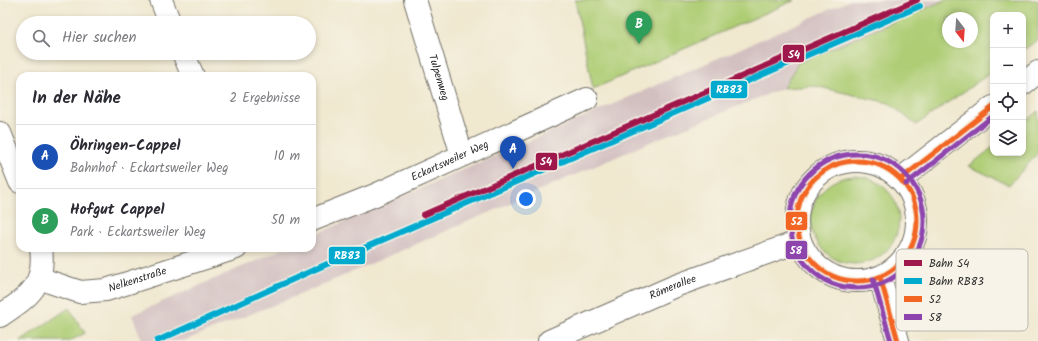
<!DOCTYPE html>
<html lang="de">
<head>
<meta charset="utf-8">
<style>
  body { margin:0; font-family:Kalam,sans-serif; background:#f2f2f3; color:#2b2b33 }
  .controls { position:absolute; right:12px; top:12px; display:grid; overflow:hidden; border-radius:8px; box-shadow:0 2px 6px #0003 }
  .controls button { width:36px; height:36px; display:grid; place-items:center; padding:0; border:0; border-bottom:1px solid #e1e1e2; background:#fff; color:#2b2b33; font:20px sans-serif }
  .compass { position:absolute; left:942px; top:12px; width:36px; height:36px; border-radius:50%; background:#fff; box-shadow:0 2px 6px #0003; rotate:163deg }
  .you { position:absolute; left:526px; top:199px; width:14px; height:14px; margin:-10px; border:3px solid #fff; border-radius:50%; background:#1a73e8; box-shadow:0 0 0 6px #1a73e833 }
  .badge { display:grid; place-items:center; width:26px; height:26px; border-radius:50%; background:#b5179e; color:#fff; font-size:13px; font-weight:700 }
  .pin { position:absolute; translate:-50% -33px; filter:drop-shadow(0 1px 2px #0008) }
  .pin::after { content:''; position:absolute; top:21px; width:14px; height:12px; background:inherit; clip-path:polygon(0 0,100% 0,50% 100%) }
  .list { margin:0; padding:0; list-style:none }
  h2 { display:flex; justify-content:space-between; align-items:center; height:52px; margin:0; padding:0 16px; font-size:17px }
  h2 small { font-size:13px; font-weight:400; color:#7c7c81 }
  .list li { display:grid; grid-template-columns:26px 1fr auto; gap:12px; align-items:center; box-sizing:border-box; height:64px; padding:0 16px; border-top:1px solid #e1e1e2 }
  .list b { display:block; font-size:15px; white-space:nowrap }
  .list p { margin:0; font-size:13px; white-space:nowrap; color:#7c7c81 }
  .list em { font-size:13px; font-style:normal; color:#7c7c81 }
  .icon { flex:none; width:22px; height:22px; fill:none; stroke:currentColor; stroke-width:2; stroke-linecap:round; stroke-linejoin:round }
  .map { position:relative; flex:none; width:1038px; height:341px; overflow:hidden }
  .search { position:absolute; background:#fff; box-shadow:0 2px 6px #0003; left:16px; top:16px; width:300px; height:44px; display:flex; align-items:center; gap:10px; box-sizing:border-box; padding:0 14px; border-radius:22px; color:#7c7c81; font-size:15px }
  .panel { position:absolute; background:#fff; box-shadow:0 2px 6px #0003; left:16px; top:72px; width:300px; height:180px; border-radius:12px }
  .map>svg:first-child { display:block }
  .industrial { fill:#d2bfc0 }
  .green { fill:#aecd74; stroke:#6c7c50; fill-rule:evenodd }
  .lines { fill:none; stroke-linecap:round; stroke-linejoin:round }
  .minor-casing { stroke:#706d64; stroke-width:24 }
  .tertiary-casing { stroke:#706d64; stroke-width:24 }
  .minor { stroke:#fff; stroke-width:22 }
  .tertiary { stroke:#fff; stroke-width:22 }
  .bus-1-casing { stroke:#f7f3e8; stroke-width:8 }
  .bus-2-casing { stroke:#f7f3e8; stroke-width:8 }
  .bus-1 { stroke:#f26522; stroke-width:5 }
  .bus-2 { stroke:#8e44ad; stroke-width:5 }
  .rail-1-casing { stroke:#f7f3e8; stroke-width:9 }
  .rail-2-casing { stroke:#f7f3e8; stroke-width:9 }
  .rail-1 { stroke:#9f184c; stroke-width:6 }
  .rail-2 { stroke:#00a9ce; stroke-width:6 }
  .labels { text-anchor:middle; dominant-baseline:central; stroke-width:3.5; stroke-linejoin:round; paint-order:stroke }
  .street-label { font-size:11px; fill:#2b2b2b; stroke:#f7f3e8 }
  .key { fill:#f7f3e8; stroke:#bab7af; stroke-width:1 }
  .key-label { font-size:11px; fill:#2b2b2b }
  .line-badge { stroke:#f7f3e8; stroke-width:1.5 }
  .badge-label { font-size:11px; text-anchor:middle; font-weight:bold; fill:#fff }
</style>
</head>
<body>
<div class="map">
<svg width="1038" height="341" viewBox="0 0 1038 341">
  <rect width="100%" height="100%" fill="#f7f3e8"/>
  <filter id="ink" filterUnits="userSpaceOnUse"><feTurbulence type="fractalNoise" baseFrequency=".025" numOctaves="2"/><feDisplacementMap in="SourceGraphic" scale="8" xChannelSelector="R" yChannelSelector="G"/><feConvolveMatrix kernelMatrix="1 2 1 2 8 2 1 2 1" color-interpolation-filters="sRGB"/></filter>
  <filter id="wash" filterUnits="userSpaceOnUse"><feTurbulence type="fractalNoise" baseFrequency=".012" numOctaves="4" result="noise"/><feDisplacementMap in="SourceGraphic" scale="16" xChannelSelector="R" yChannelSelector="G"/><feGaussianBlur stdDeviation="0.9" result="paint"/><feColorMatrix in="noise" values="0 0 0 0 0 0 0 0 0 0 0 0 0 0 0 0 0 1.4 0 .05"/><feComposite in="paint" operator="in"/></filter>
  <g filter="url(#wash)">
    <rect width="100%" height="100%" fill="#f0e8cf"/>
    <!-- industrial -->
    <path class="industrial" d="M851,0H945L798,63L783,88L662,137L306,292L183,341H142L132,315L285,248H312V236Z"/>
    <!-- green -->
    <path class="green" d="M575,0H795L593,89Z
      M945,0H1038V40L1023,50V15H993V71L916,125L889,103L815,86L783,88L798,63ZM948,18H972V42H948Z
      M1038,111V153L1009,185L969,166L993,147V153H1023V123Z
      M811 220a44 44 0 1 1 88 0a44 44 0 1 1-88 0Z
      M69,308L85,333L70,341H20Z"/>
  </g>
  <g filter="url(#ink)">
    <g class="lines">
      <defs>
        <g id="minor">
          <path d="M161,0L170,23"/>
          <path id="s1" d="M415,0L462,155"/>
          <path d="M183,53L193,76"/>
          <path id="s2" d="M312,220L375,195L587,99"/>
          <path id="s3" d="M40,277L50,282L80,292L106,290L236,248"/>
          <path d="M880,277L898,341"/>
        </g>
        <g id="tertiary">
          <path d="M1023,84L1038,72"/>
          <path d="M0,133L20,182"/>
          <circle cx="857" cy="221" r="60"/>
          <path d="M902,178L993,107"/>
          <path d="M0,316C28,297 46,286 41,248"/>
          <path id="s4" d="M549,341L675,286L800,241"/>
        </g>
      </defs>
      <!-- minor casing -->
      <use href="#minor" class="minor-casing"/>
      <!-- tertiary casing -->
      <use href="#tertiary" class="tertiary-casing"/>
      <!-- minor -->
      <use href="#minor" class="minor"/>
      <!-- tertiary -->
      <use href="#tertiary" class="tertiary"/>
      <defs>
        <path id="bus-1" d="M797 221a60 60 0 1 1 120 0a60 60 0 1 1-120 0Z
          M902,178L993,107
          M880,277L898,341"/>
        <path id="bus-2" d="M790 221a67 67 0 1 1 134 0a67 67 0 1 1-134 0Z
          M906,184L993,116
          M873,279L891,341"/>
      </defs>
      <!-- bus-1 casing -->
      <use href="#bus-1" class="bus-1-casing"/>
      <!-- bus-2 casing -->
      <use href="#bus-2" class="bus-2-casing"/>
      <!-- bus-1 -->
      <use href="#bus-1" class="bus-1"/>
      <!-- bus-2 -->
      <use href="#bus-2" class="bus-2"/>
      <defs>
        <path id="rail-1" d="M423,215L917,0"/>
        <path id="rail-2" d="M157,341L318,268L920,6"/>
      </defs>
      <!-- rail-1 casing -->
      <use href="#rail-1" class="rail-1-casing"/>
      <!-- rail-2 casing -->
      <use href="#rail-2" class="rail-2-casing"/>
      <!-- rail-1 -->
      <use href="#rail-1" class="rail-1"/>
      <!-- rail-2 -->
      <use href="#rail-2" class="rail-2"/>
    </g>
  </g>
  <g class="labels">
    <!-- street labels -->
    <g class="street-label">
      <text stroke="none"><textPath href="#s1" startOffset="81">Tulpenweg</textPath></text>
      <text stroke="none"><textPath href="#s2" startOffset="150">Eckartsweiler Weg</textPath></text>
      <text stroke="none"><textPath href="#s3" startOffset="102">Nelkenstraße</textPath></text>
      <text stroke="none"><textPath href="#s4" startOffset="135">Römerallee</textPath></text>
    </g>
  </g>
  <!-- legend -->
  <rect x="896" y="249" width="132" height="82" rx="6" class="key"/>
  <rect x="904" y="260" width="18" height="6" fill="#9f184c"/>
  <rect x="904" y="278" width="18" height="6" fill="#00a9ce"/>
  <rect x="904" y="296" width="18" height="6" fill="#f26522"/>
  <rect x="904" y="314" width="18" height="6" fill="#8e44ad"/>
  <g class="key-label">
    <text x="929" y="267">Bahn S4</text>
    <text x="929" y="285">Bahn RB83</text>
    <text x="929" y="303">52</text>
    <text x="929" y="321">58</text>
  </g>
  <g class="line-badge">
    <rect x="782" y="44" width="23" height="19" rx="4" fill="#9f184c"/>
    <rect x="710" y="80" width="38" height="19" rx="4" fill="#00a9ce"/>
    <rect x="535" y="152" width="23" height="19" rx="4" fill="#9f184c"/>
    <rect x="785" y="211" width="23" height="20" rx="4" fill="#f26522"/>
    <rect x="785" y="240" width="23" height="20" rx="4" fill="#8e44ad"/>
    <rect x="328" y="246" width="38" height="19" rx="4" fill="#00a9ce"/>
  </g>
  <g class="badge-label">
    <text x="794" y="58">S4</text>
    <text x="729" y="93">RB83</text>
    <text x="546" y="165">S4</text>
    <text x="797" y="225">52</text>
    <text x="796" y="254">58</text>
    <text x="347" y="259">RB83</text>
  </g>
</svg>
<div class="controls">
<button>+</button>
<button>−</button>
<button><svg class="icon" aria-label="locate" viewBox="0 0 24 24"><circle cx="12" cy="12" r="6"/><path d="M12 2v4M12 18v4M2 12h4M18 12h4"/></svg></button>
<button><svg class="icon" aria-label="layers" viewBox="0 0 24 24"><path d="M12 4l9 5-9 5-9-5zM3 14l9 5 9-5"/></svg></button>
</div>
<svg class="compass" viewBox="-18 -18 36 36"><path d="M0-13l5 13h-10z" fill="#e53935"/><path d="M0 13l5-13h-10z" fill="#7c7c81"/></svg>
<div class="you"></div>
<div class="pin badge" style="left:513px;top:169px;background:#1a4fb4">A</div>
<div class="pin badge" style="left:639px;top:44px;background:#2e9e5b">B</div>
<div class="search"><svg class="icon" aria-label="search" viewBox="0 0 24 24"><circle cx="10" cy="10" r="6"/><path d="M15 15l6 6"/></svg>Hier suchen</div>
<section class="panel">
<h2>In der Nähe<small>2 Ergebnisse</small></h2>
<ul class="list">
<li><span class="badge" style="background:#1a4fb4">A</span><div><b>Öhringen-Cappel</b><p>Bahnhof · Eckartsweiler Weg</p></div><em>10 m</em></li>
<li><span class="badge" style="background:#2e9e5b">B</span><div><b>Hofgut Cappel</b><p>Park · Eckartsweiler Weg</p></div><em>50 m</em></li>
</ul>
</section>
</div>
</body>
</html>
